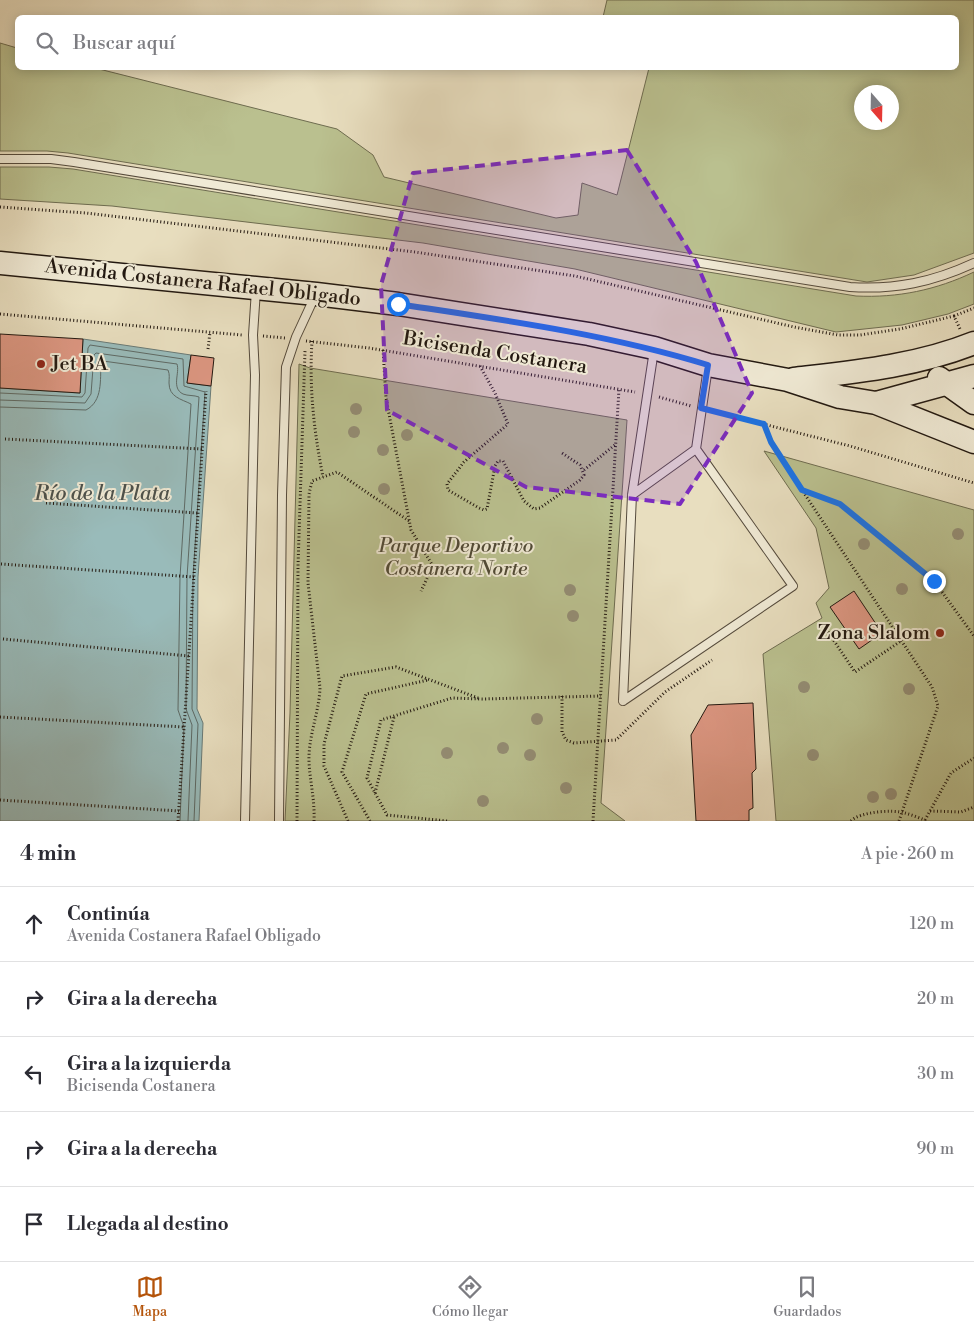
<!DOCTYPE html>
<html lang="es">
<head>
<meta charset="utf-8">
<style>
  body { margin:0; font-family:"Libre Bodoni",serif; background:#f2f2f3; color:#2b2b33 }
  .compass { position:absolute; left:854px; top:85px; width:45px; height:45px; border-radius:50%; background:#fff; box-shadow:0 2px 12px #0003; rotate:160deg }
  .stop { position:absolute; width:15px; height:15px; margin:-11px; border:4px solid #1a73e8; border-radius:50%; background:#fff }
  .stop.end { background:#1a73e8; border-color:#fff; box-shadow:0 1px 5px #0008 }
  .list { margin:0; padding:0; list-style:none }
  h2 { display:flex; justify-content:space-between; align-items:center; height:65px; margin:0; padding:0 20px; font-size:21px }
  h2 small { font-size:16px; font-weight:400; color:#7c7c81 }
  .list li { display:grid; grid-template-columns:32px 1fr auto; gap:15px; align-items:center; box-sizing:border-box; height:75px; padding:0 20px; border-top:1px solid #e1e1e2 }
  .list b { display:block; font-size:19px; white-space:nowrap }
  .list p { margin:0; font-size:16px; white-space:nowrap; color:#7c7c81 }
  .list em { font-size:16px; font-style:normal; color:#7c7c81 }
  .icon { flex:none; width:28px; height:28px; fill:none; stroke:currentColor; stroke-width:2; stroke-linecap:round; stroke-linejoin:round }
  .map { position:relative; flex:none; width:974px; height:821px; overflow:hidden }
  .search { position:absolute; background:#fff; box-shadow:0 2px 12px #0003; left:15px; right:15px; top:15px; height:55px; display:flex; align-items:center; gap:12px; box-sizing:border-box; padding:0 18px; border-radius:8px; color:#7c7c81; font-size:19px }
  .sheet { height:440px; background:#fff }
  nav { display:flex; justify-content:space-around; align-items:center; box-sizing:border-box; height:70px; border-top:1px solid #e1e1e2; background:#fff; font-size:14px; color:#7c7c81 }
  nav a { display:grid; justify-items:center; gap:2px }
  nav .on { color:#b45309 }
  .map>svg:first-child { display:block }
  .green { fill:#bac08f; stroke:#6e6c50; fill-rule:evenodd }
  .water { fill:#99bbba; stroke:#697a76 }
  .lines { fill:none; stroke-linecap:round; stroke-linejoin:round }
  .shore { stroke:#5e6a65; stroke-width:1 }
  .building { fill:#dc9681; stroke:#221810 }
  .lane-casing { stroke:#544a3c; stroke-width:10 }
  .secondary-casing { stroke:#221810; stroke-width:25 }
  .path { stroke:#221810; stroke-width:3; stroke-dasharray:1 2.5; stroke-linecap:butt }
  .lane { stroke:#f0ead5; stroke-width:8 }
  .secondary { stroke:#f0ead5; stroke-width:22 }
  .tree { fill:#948d74 }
  .route { stroke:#1a73e8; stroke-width:6 }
  .marked { fill:#7b2cbf; fill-opacity:0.2; stroke:#7b2cbf; stroke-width:4; stroke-dasharray:10 6; stroke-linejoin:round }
  .poi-dot { fill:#8f2418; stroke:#f0ead5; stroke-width:2 }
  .labels { text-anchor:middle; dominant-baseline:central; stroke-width:4; stroke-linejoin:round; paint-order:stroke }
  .street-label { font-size:20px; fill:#221810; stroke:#f0ead5 }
  .poi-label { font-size:20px; fill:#221810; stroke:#f0ead5; text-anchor:start }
  .park-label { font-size:20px; font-style:italic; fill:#504a36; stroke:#f0ead5 }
  .water-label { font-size:21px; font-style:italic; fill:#4c514c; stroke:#f0ead5 }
</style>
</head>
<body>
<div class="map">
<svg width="974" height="821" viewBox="0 0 974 821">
  <rect width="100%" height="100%" fill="#e8debf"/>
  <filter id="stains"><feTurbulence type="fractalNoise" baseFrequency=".004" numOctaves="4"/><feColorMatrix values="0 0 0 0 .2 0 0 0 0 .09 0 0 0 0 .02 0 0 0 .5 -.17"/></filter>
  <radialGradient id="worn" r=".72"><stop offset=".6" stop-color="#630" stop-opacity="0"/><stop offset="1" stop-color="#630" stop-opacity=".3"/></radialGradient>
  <!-- green -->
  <path class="green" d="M607,0H974V253L914,275L867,282L68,153L47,151H0V43L17,48L18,68H95L337,129L373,155L384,177L556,218L578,215L582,183L617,195L649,68H956V18L603,17ZM892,92V122H862V92Z
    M0,167H49L73,169L856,296C898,298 936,290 974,272V304L948,314L902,325L836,332L575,269L423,243L112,206L0,199Z
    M299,364L310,368L627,420L601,803L625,821H285L290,713Z
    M764,451L974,510V821H776L763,654L822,618L816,603L829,588L816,528Z"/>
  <!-- water -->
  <path class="water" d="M83,339L191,355L187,383L211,386L198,577L197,709L203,723L199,821H0V388L80,393Z"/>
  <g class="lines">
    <!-- shore -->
    <path class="shore" d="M0,393L82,397L85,393L88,348L90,345L183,359L184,386L205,392L193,577L192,709L198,724L194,821
      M0,400L85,403L91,394L94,355L96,353L177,364C180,373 171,388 183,394C188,396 194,395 199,397L187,577L186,709L192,725L188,821
      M0,407L86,410C103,401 100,380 101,363L103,361L168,370C170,375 169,378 169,383C169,397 181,399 191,404L180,577L178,710L184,727L180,821"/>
  </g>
  <!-- building -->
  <path class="building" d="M0,334L83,339L80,393L0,388Z
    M191,355L214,358L211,386L187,383Z
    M854,591L882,633L859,649L830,607Z
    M753,703L756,769L752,773L753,808L749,810V821H696L691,735L708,705Z"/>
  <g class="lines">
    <defs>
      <path id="lane" d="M0,159H51L74,162L850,287C895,290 933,282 974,263
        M632,495L696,449
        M623,701L793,586L696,449L708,367
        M623,701L632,495L654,350
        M245,821L255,375L253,335L256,290
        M279,821L282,495L286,367L296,337L315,296"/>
      <path id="secondary" d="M0,263L316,294L398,304L589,334L654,348L708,365L788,380L840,397L876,403L974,442
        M939,378L974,403
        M794,379C854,372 917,366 974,343
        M876,403L974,376"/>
    </defs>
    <!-- lane casing -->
    <use href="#lane" class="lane-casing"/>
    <!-- secondary casing -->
    <use href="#secondary" class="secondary-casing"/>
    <!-- path -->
    <path class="path" d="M0,207L86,213L415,252L575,276L794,327L838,335H860L900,329L954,316L960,329
      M0,314L242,335
      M954,316L974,308
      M263,336L285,338
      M306,341L369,348L635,392
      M312,341C309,389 314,431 323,477
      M208,349L210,332
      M383,350L386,398L411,530L433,566L421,591
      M480,366L495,393L508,424L464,462L447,484L448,490L479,508L484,510L487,509L495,466L498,461H503L524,501L534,509L540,508L580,480L584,475L580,465L562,453
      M659,397L691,406
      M712,411L850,446L974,483
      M764,424L771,442L802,490
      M5,439L202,449
      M584,470L616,444
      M46,503L198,513
      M1,564L194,577
      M824,626L855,672L901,641
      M3,639L189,656
      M562,696V732L566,740L574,743L616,740L665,692L712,660
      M0,717L184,727
      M375,793L394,717
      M0,800L179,811
      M930,811L961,812L974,807
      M925,820L951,773L974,758
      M178,821L206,391
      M297,821L298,566L305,351
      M314,821C315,800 310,782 309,762C308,737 319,713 320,688L308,583L309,494L312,481L337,472L409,521
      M348,821L324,766V744L342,676L396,667L478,698
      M370,821L342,772L366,694L428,680
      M447,821L387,815L367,778L381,720L452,698L482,699L601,696
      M593,821L619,389
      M851,821C859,812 893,809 905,813C912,815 920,818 927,821
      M899,821L938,706L932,687L802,490L840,504L934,581L974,636"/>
    <!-- lane -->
    <use href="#lane" class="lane"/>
    <!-- secondary -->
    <use href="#secondary" class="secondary"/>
  </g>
  <!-- trees -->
  <g class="tree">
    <circle cx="356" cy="409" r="6"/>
    <circle cx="354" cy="432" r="6"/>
    <circle cx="407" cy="435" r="6"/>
    <circle cx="383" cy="450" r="6"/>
    <circle cx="384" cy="489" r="6"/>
    <circle cx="958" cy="534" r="6"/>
    <circle cx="864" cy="544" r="6"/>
    <circle cx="902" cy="589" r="6"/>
    <circle cx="570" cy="590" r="6"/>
    <circle cx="573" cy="616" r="6"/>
    <circle cx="804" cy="687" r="6"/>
    <circle cx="909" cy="689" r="6"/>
    <circle cx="537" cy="719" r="6"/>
    <circle cx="503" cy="748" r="6"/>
    <circle cx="447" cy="753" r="6"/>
    <circle cx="530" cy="755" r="6"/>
    <circle cx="813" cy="755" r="6"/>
    <circle cx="566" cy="788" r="6"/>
    <circle cx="891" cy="794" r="6"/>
    <circle cx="873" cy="797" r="6"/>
    <circle cx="483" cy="801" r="6"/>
  </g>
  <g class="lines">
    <!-- route -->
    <path class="route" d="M398,304C503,320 607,334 708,365L701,408L764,424L771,442L802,490L840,504L934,581"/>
  </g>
  <!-- marked area -->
  <path class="marked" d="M627,150L696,262L752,393L680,504L526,487L387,410L381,285L413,173Z"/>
  <!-- markers -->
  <g class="poi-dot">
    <circle cx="41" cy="364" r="5"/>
    <circle cx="940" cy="633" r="5"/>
  </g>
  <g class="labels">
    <!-- street labels -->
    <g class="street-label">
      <text transform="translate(203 283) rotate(6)">Avenida Costanera Rafael Obligado</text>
      <text transform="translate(495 353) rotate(9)">Bicisenda Costanera</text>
    </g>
    <!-- poi labels -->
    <g class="poi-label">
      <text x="51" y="364">Jet BA</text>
      <text x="930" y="633" text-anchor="end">Zona Slalom</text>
    </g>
    <!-- park labels -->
    <g class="park-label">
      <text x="456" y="546">Parque Deportivo<tspan x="456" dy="23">Costanera Norte</tspan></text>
    </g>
    <!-- water labels -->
    <g class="water-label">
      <text x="102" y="494">Río de la Plata</text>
    </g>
  </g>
  <rect width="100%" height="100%" filter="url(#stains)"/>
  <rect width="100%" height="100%" fill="url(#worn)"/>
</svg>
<svg class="compass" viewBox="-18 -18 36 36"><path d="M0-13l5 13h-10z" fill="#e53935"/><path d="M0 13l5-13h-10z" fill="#7c7c81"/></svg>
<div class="stop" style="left:398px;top:304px"></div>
<div class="stop end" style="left:934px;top:581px"></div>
<div class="search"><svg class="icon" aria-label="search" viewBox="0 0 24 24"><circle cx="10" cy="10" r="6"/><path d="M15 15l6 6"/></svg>Buscar aquí</div>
</div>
<section class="sheet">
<h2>4 min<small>A pie · 260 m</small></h2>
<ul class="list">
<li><svg class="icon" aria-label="ahead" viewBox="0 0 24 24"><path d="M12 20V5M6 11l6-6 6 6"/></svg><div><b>Continúa</b><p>Avenida Costanera Rafael Obligado</p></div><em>120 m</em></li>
<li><svg class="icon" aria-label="right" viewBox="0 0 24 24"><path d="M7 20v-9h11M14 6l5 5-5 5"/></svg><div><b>Gira a la derecha</b></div><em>20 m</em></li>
<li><svg class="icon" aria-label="left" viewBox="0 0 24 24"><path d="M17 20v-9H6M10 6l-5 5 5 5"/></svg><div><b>Gira a la izquierda</b><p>Bicisenda Costanera</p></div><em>30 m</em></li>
<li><svg class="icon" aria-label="right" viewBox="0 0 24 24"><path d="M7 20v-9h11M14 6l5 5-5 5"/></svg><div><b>Gira a la derecha</b></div><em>90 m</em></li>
<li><svg class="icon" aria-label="arrive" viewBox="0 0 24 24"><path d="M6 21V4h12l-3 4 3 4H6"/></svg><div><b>Llegada al destino</b></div></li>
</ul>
</section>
<nav>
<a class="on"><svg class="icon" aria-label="map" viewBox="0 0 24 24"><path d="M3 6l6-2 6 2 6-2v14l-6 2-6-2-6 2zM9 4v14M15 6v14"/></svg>Mapa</a>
<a><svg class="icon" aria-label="directions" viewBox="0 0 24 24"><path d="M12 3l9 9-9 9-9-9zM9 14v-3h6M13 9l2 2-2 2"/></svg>Cómo llegar</a>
<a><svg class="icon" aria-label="saved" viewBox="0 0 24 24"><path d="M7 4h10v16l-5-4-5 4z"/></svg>Guardados</a>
</nav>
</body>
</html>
